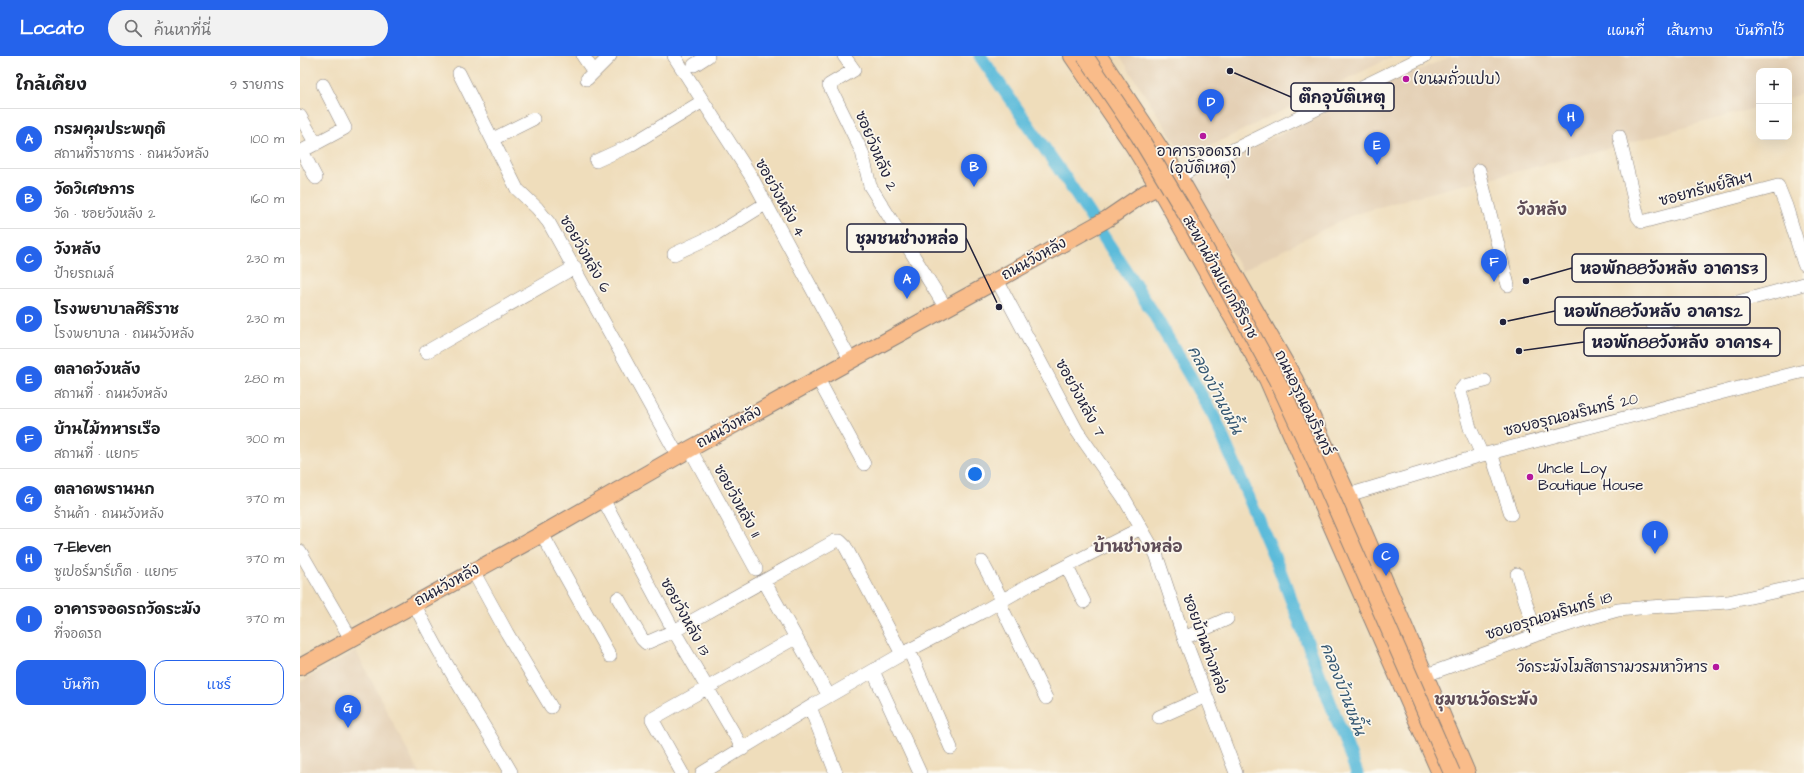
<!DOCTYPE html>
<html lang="th">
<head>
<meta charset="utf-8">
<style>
  body { margin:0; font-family:"Architects Daughter","Playpen Sans Thai",sans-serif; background:#f2f2f2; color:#202124 }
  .controls { position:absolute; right:12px; top:12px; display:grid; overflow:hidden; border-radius:8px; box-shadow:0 4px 16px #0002 }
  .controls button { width:36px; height:36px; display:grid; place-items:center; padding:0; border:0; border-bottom:1px solid #e0e0e0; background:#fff; color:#202124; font:20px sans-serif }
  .you { position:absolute; left:675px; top:418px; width:14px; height:14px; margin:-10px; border:3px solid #fff; border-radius:50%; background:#1a73e8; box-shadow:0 0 0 6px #1a73e833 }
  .badge { display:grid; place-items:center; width:26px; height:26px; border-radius:50%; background:#2563eb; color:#fff; font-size:13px; font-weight:700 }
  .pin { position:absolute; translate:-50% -33px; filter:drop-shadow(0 1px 2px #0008) }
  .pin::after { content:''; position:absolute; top:21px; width:14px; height:12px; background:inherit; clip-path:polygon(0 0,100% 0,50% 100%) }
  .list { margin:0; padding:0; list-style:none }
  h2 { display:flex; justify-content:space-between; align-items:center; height:52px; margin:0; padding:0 16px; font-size:17px }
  h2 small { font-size:13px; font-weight:400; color:#757577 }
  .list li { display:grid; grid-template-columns:26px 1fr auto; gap:12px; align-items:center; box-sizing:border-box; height:60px; padding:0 16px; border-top:1px solid #e0e0e0 }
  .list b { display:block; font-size:15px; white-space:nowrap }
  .list p { margin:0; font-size:13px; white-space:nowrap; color:#757577 }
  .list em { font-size:13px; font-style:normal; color:#757577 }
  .actions { display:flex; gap:8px; padding:12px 16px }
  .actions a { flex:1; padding:9px 0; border:1px solid #2563eb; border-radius:12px; text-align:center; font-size:14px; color:#2563eb }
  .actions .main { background:#2563eb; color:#fff }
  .icon { flex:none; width:22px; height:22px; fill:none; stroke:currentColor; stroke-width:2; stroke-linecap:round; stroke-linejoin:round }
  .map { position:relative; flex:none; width:1504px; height:717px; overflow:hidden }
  header { display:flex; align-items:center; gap:24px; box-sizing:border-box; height:56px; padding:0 20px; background:#2563eb; color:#fff }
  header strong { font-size:19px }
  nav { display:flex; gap:22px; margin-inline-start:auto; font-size:14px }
  .search { width:280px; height:36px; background:#f2f2f2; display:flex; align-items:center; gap:10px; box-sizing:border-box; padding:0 14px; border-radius:22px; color:#757577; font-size:15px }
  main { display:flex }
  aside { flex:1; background:#fff }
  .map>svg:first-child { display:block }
  .built { fill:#e4d0b5 }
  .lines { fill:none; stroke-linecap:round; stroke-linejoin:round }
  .canal { stroke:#5cbbda; stroke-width:13 }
  .minor-casing { stroke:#88807b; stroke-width:14 }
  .major-casing { stroke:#88807b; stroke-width:18 }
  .minor { stroke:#fff; stroke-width:13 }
  .major { stroke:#f9bc8a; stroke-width:16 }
  .major-bridge-casing { stroke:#88807b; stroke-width:18; stroke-linecap:butt }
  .major-bridge { stroke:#f9bc8a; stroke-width:16 }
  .poi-dot { fill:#b5179e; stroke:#fbf7ec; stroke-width:1.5 }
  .labels { text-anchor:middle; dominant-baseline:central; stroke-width:3.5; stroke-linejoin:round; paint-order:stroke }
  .poi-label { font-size:15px; fill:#22223b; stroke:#fbf7ec; text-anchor:start }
  .street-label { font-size:15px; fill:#22223b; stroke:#fbf7ec }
  .neighbourhood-label { font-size:16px; font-weight:bold; fill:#5f4d57; stroke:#fbf7ec }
  .water-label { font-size:16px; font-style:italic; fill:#365873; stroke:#fbf7ec }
  .leader { fill:none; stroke:#22223b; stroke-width:1.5 }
  .callout-dot { fill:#22223b; stroke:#fbf7ec; stroke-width:1.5 }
  .callout { fill:#fbf7ec; stroke:#22223b; stroke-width:1.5 }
  .callout-label { font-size:16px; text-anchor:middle; font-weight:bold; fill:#22223b }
</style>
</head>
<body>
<header>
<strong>Locato</strong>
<div class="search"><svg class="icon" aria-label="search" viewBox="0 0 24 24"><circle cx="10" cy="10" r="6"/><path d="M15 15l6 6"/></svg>ค้นหาที่นี่</div>
<nav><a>แผนที่</a><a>เส้นทาง</a><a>บันทึกไว้</a></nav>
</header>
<main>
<aside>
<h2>ใกล้เคียง<small>9 รายการ</small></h2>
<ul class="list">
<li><span class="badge">A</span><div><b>กรมคุมประพฤติ</b><p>สถานที่ราชการ · ถนนวังหลัง</p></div><em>100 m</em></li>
<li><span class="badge">B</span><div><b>วัดวิเศษการ</b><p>วัด · ซอยวังหลัง 2</p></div><em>160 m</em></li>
<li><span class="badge">C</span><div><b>วังหลัง</b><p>ป้ายรถเมล์</p></div><em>230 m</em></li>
<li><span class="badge">D</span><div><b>โรงพยาบาลศิริราช</b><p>โรงพยาบาล · ถนนวังหลัง</p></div><em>230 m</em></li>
<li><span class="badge">E</span><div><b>ตลาดวังหลัง</b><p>สถานที่ · ถนนวังหลัง</p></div><em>280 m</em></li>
<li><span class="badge">F</span><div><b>บ้านไม้ทหารเรือ</b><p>สถานที่ · แยก5</p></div><em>300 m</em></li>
<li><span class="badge">G</span><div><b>ตลาดพรานนก</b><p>ร้านค้า · ถนนวังหลัง</p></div><em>370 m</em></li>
<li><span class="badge">H</span><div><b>7-Eleven</b><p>ซูเปอร์มาร์เก็ต · แยก5</p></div><em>370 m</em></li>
<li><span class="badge">I</span><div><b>อาคารจอดรถวัดระฆัง</b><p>ที่จอดรถ</p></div><em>370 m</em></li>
</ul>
<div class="actions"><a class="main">บันทึก</a><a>แชร์</a></div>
</aside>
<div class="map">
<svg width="1504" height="717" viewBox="0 0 1504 717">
  <rect width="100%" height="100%" fill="#fbf7ec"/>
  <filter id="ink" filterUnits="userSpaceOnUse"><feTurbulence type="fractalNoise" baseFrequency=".025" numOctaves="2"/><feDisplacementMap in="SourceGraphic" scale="8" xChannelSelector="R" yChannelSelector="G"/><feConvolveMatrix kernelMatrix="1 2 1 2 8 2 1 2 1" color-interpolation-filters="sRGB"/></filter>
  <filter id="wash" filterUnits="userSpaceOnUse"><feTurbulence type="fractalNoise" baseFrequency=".012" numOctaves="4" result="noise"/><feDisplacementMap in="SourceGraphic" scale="16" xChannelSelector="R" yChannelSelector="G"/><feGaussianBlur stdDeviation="0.9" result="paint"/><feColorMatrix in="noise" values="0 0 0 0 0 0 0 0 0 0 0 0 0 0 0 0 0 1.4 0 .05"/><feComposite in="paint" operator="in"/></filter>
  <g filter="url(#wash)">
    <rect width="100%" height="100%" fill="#efddbb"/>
    <!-- built -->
    <path class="built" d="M820,0H1094L894,98L877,89Z
      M1152,0H1504V37L1489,42V15H1459V51L1291,97L1110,142L1050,160L942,215L889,123L1063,37Z
      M56,595L119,717H0V626Z"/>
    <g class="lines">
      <!-- canal -->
      <path class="canal" d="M680,0L766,123L852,255L914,361L979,512L1057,717"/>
    </g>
  </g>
  <g filter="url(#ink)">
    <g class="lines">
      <defs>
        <path id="minor" d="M283,0L294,16
          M374,0L451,120L551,305
          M544,0L554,14L529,29L562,96L570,130L646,252
          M394,9L408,0
          M159,17L217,133L237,152L249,167L378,400
          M287,23L310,0
          M0,60L16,88
          M1319,80L1338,161L1342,166L1478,130L1486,150L1504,208
          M193,83L233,63
          M2,95L16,122
          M0,96L45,72L23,29
          M296,105L329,90L403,45
          M1179,114L1208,229
          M879,121L899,109L937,92L1125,0
          M374,198L417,178L465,148
          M697,224L777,375L824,442L856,498L884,582L936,717
          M1353,269L1504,228
          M126,296L275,211
          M518,323L564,408
          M390,393L456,513
          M1191,397L1211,458
          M1182,399L1170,372L1160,335L1164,330L1185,325
          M1048,439L1182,399L1504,315
          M303,443L374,575L443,693
          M242,478L310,600
          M0,495L51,583
          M682,506L702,544
          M767,511L784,546
          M173,515L207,577L251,651
          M1217,518L1236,579
          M464,525L529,640
          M318,542L342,583L346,587L374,575L535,485H540L545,490L602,598
          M699,546L746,642
          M114,547C142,606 179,660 211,716L209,717
          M884,582L927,563
          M609,594L651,692
          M573,615L620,717
          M1126,619L1236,579L1289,562L1318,554L1350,551L1428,546L1504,529
          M510,651L536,717
          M859,661L906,640
          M382,717L352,663L495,582
          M402,717L515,648L602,598L682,556L729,529L841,472"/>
        <path id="major" d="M772,0L834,91L858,130L967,323L1140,717
          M799,0L879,121L995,324L1048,439L1167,717
          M0,611L242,478L390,393L697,224L807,163L845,137L879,121"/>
      </defs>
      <!-- minor casing -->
      <use href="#minor" class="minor-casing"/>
      <!-- major casing -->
      <use href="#major" class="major-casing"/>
      <!-- minor -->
      <use href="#minor" class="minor"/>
      <!-- major -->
      <use href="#major" class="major"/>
      <defs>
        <path id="major-bridge" d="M785,0L839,80L893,170L980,330L1022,420L1152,717"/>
      </defs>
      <!-- major-bridge casing -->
      <use href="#major-bridge" class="major-bridge-casing"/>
      <!-- major-bridge -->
      <use href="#major-bridge" class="major-bridge"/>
    </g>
  </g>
  <!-- markers -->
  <g class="poi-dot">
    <circle cx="1106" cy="23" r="4"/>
    <circle cx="903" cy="80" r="4"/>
    <circle cx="1230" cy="421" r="4"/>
    <circle cx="1416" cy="611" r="4"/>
  </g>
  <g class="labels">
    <!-- poi labels -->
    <g class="poi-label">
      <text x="1114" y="23">(ขนมถั่วแปบ)</text>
      <text x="903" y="95" text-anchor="middle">อาคารจอดรถ 1<tspan x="903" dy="17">(อุบัติเหตุ)</tspan></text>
      <text x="1238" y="412">Uncle Loy<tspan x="1238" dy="17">Boutique House</tspan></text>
      <text x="1408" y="611" text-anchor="end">วัดระฆังโฆสิตารามวรมหาวิหาร</text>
    </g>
    <!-- street labels -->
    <g class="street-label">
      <text transform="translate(576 95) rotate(67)">ซอยวังหลัง 2</text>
      <text transform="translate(1406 133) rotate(-15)">ซอยทรัพย์สินฯ</text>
      <text transform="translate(480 142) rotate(61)">ซอยวังหลัง 4</text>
      <text transform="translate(285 198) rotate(60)">ซอยวังหลัง 6</text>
      <text transform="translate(734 203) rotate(-29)">ถนนวังหลัง</text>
      <text transform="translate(920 221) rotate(61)">สะพานข้ามแยกศิริราช</text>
      <text transform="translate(780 342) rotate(61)">ซอยวังหลัง 7</text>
      <text transform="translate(1004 347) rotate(64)">ถนนอรุณอมรินทร์</text>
      <text transform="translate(1271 359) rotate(-14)">ซอยอรุณอมรินทร์ 20</text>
      <text transform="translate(429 371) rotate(-29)">ถนนวังหลัง</text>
      <text transform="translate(437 445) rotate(61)">ซอยวังหลัง 11</text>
      <text transform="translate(147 529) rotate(-29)">ถนนวังหลัง</text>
      <text transform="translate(1249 560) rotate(-17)">ซอยอรุณอมรินทร์ 18</text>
      <text transform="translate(385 561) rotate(61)">ซอยวังหลัง 13</text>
      <text transform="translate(905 588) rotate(70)">ซอยบ้านช่างหล่อ</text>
    </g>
    <!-- neighbourhood labels -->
    <g class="neighbourhood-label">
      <text x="1242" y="154">วังหลัง</text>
      <text x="838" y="491">บ้านช่างหล่อ</text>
      <text x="1186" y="644">ชุมชนวัดระฆัง</text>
    </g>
    <!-- water labels -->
    <g class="water-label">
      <text transform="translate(915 334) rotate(62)">คลองบ้านขมิ้น</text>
      <text transform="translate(1043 633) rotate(69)">คลองบ้านขมิ้น</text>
    </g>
  </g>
  <!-- callouts -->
  <path class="leader" d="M930 15L991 41M699 251L666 182M1226 225L1272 212M1203 266L1255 255M1219 295L1284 286"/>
  <g class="callout-dot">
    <circle cx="930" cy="15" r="4"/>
    <circle cx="699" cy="251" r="4"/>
    <circle cx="1226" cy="225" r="4"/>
    <circle cx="1203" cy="266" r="4"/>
    <circle cx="1219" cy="295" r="4"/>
  </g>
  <g class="callout">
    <rect x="991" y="27" width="103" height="28" rx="4"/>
    <rect x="547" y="168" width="119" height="28" rx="4"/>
    <rect x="1272" y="198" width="194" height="28" rx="4"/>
    <rect x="1255" y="241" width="195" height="28" rx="4"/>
    <rect x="1284" y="272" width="196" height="28" rx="4"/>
  </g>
  <g class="callout-label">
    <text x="1042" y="47">ตึกอุบัติเหตุ</text>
    <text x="607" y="188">ชุมชนช่างหล่อ</text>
    <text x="1369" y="218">หอพัก88วังหลัง อาคาร3</text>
    <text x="1353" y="261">หอพัก88วังหลัง อาคาร2</text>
    <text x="1382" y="292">หอพัก88วังหลัง อาคาร4</text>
  </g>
</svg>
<div class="controls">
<button>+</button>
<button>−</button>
</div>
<div class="you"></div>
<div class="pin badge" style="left:607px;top:243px">A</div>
<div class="pin badge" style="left:674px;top:131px">B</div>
<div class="pin badge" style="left:1086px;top:520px">C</div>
<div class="pin badge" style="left:911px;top:66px">D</div>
<div class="pin badge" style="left:1077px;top:109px">E</div>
<div class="pin badge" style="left:1194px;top:226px">F</div>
<div class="pin badge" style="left:48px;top:672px">G</div>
<div class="pin badge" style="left:1271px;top:81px">H</div>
<div class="pin badge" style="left:1355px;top:498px">I</div>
</div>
</main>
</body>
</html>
